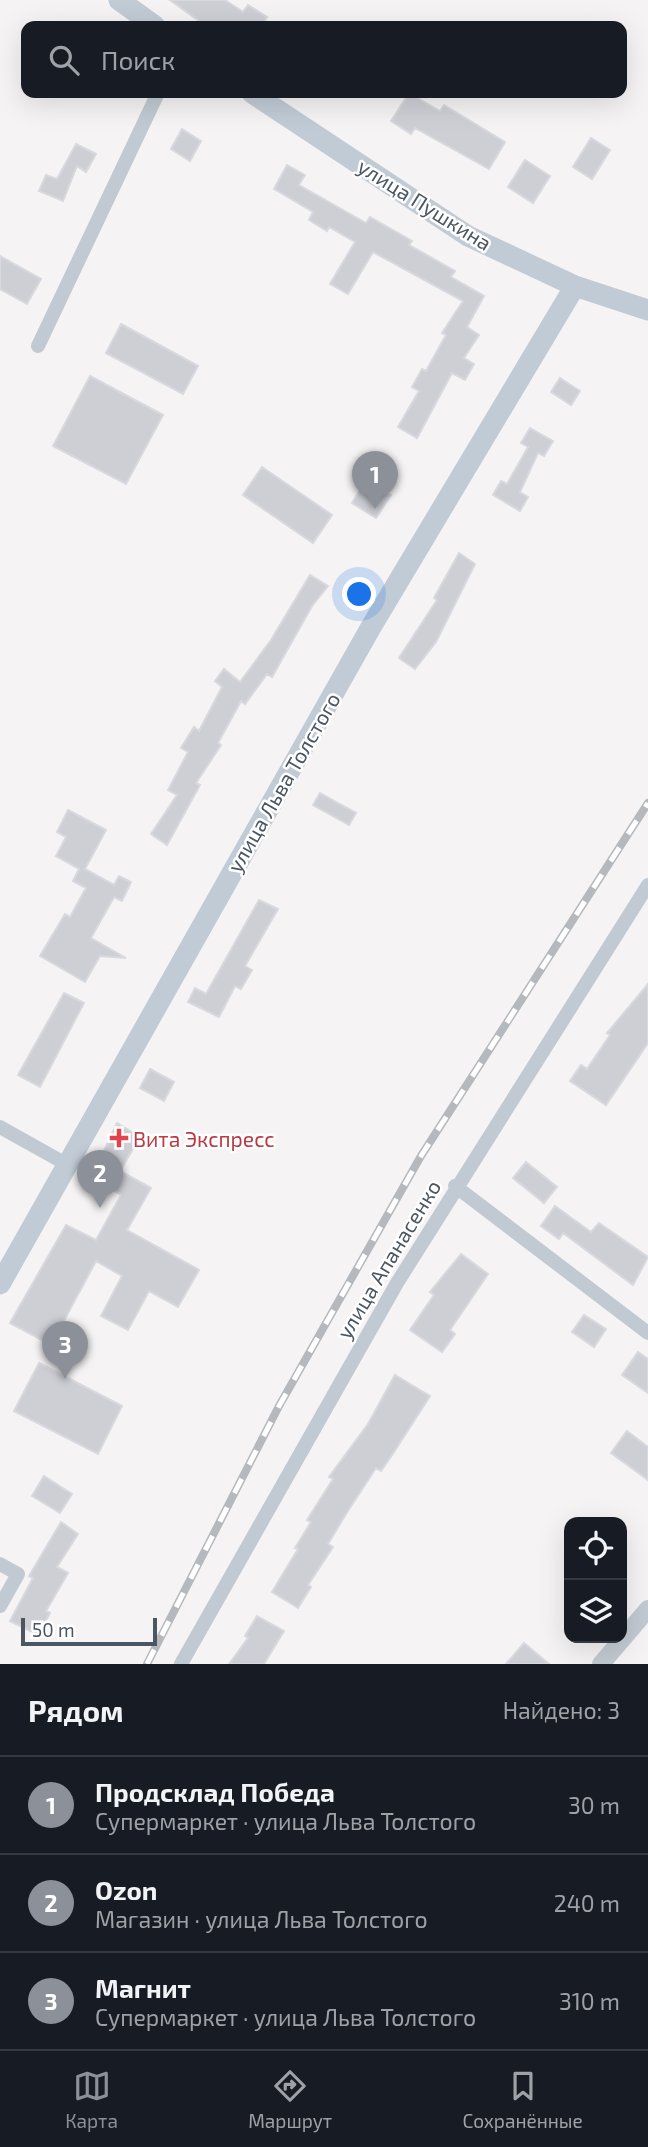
<!DOCTYPE html>
<html lang="ru">
<head>
<meta charset="utf-8">
<style>
  body { margin:0; font-family:"Exo 2",sans-serif; background:#242831; color:#f1f3f6 }
  .controls { position:absolute; right:21px; bottom:21px; display:grid; overflow:hidden; border-radius:14px; box-shadow:0 7px 28px #0002 }
  .controls button { width:63px; height:63px; display:grid; place-items:center; padding:0; border:0; border-bottom:2px solid #363941; background:#171b24; color:#f1f3f6; font:35px sans-serif }
  .scale { position:absolute; left:21px; bottom:18px; width:136px; box-sizing:border-box; padding-left:7px; border:4px solid #4a5661; border-top:0; font-size:19px; line-height:24px; white-space:nowrap; color:#4a5661; -webkit-text-stroke:5px #fff; paint-order:stroke }
  .you { position:absolute; left:360px; top:595px; width:24px; height:24px; margin:-18px; border:5px solid #fff; border-radius:50%; background:#1a73e8; box-shadow:0 0 0 10px #1a73e833 }
  .badge { display:grid; place-items:center; width:46px; height:46px; border-radius:50%; background:#8c9099; color:#fff; font-size:23px; font-weight:700 }
  .pin { position:absolute; translate:-50% -58px; filter:drop-shadow(0 2px 4px #0008) }
  .pin::after { content:''; position:absolute; top:37px; width:24px; height:21px; background:inherit; clip-path:polygon(0 0,100% 0,50% 100%) }
  .list { margin:0; padding:0; list-style:none }
  h2 { display:flex; justify-content:space-between; align-items:center; height:91px; margin:0; padding:0 28px; font-size:30px }
  h2 small { font-size:23px; font-weight:400; color:#9ea1a6 }
  .list li { display:grid; grid-template-columns:46px 1fr auto; gap:21px; align-items:center; box-sizing:border-box; height:98px; padding:0 28px; border-top:2px solid #363941 }
  .list b { display:block; font-size:26px; white-space:nowrap }
  .list p { margin:0; font-size:23px; white-space:nowrap; color:#9ea1a6 }
  .list em { font-size:23px; font-style:normal; color:#9ea1a6 }
  .icon { flex:none; width:38px; height:38px; fill:none; stroke:currentColor; stroke-width:2; stroke-linecap:round; stroke-linejoin:round }
  .map { position:relative; flex:none; width:648px; height:1664px; overflow:hidden }
  .search { position:absolute; background:#171b24; box-shadow:0 7px 28px #0002; left:21px; right:21px; top:21px; height:77px; display:flex; align-items:center; gap:18px; box-sizing:border-box; padding:0 24px; border-radius:14px; color:#9ea1a6; font-size:26px }
  .sheet { height:385px; background:#171b24 }
  nav { display:flex; justify-content:space-around; align-items:center; box-sizing:border-box; height:98px; border-top:2px solid #363941; background:#171b24; font-size:19px; color:#9ea1a6 }
  nav a { display:grid; justify-items:center; gap:4px }
  nav .on { color:#8c9099 }
  .map>svg:first-child { display:block }
  .building { fill:#cdcfd5; stroke:#d7d9de; stroke-width:2 }
  .lines { fill:none; stroke-linecap:round; stroke-linejoin:round }
  .minor { stroke:#c1cad2; stroke-width:14 }
  .tertiary { stroke:#c1cad2; stroke-width:18 }
  .secondary { stroke:#c1cbd6; stroke-width:21 }
  .rail-casing { stroke:#b5b8bd; stroke-width:8 }
  .rail { stroke:#fff; stroke-width:5; stroke-dasharray:16; stroke-linecap:butt }
  .health-dot { fill:#e0444e; stroke:#fff; stroke-width:2.5 }
  .labels { text-anchor:middle; dominant-baseline:central; stroke-width:5; stroke-linejoin:round; paint-order:stroke }
  .street-label { font-size:21px; fill:#4a5661; stroke:#fff }
  .health-label { font-size:21px; fill:#be3a42; stroke:#fff; text-anchor:start }
</style>
</head>
<body>
<div class="map">
<svg width="648" height="1664" viewBox="0 0 648 1664">
  <rect width="100%" height="100%" fill="#f5f3f3"/>
  <!-- building -->
  <path class="building" d="M170,0H225L243,12L248,5L267,17L262,25L264,26H206Z
    M409,93L440,111L444,105L505,142L489,169L415,128L411,134L391,121Z
    M182,129L201,141L190,161L171,149Z
    M591,138L610,150L592,179L573,167Z
    M76,144L96,154L86,172L77,166L63,201L39,191L46,175L57,179Z
    M525,160L550,176L533,203L508,187Z
    M287,165L305,175L299,185L366,223L370,217L412,241L409,245L455,271L451,277L484,296L467,327L479,335L464,358L474,364L465,380L452,373L417,438L398,427L419,391L412,387L422,369L426,371L446,335L442,333L463,301L373,252L348,294L330,284L355,242L329,227L327,231L309,220L313,212L274,189Z
    M0,256L41,279L27,304L0,289Z
    M121,324L198,366L183,394L106,353Z
    M90,376L163,415L126,484L53,446Z
    M560,378L580,391L571,405L551,392Z
    M530,428L553,441L544,456L538,453L520,492L528,497L520,511L493,495L501,481L507,484L528,447L521,443Z
    M262,467L332,515L313,543L243,495Z
    M366,480L391,495L376,518L352,503Z
    M459,553L475,564L436,642L415,669L399,658L437,600L434,598Z
    M310,575L328,586L312,606L272,677L267,674L245,704L241,701L218,743L221,745L196,783L200,785L167,845L151,834L177,795L168,790L188,752L181,748L194,727L199,731L222,687L215,681L224,669L240,682L271,640Z
    M320,793L356,813L349,825L313,805Z
    M68,810L106,830L85,869L114,885L119,876L131,882L122,901L114,897L91,938L126,958L100,956L85,982L40,956L65,914L70,917L86,888L73,881L79,869L56,856L66,837L57,832Z
    M259,900L278,909L245,966L252,970L241,989L235,986L219,1017L188,1002L195,988L206,994Z
    M648,984V1043L606,1105L570,1081L581,1065L587,1069L610,1035L607,1033Z
    M64,993L84,1003L40,1087L18,1075Z
    M150,1069L174,1082L164,1101L140,1088Z
    M117,1123L140,1137L120,1171L151,1188L127,1230L199,1270L178,1307L149,1291L128,1330L101,1316L122,1276L96,1261L51,1345L10,1323L66,1225L96,1240L121,1195L91,1178Z
    M526,1162L557,1187L544,1203L513,1178Z
    M555,1206L591,1232L599,1223L648,1257L633,1285L563,1233L559,1239L541,1226Z
    M461,1254L488,1274L450,1330L455,1334L442,1352L410,1330L434,1295L430,1292Z
    M584,1315L606,1329L594,1347L572,1332Z
    M638,1352L648,1359V1393L622,1375Z
    M39,1363L122,1406L98,1454L14,1411Z
    M395,1375L430,1396L394,1452L381,1471L376,1468L346,1514L328,1544L333,1547L308,1585L311,1587L298,1608L272,1592L298,1549L295,1548L311,1522L307,1520L333,1479L329,1477L368,1424Z
    M627,1431L648,1447V1480L611,1453Z
    M44,1476L72,1494L60,1513L32,1496Z
    M61,1522L78,1534L57,1567L68,1573L46,1611L50,1613L38,1635L10,1621L33,1578L29,1576Z
    M257,1616L284,1631L264,1664H229L248,1638L245,1636Z
    M524,1643L549,1664H506Z"/>
  <g class="lines">
    <!-- minor -->
    <path class="minor" d="M38,346L158,93
      M0,1127L68,1165
      M455,1186L648,1333
      M0,1564L18,1574L0,1606
      M181,1664L397,1283L648,885"/>
    <!-- tertiary -->
    <path class="tertiary" d="M601,1664L648,1609"/>
    <!-- secondary -->
    <path class="secondary" d="M119,0L155,26
      M252,93L468,236L575,286L648,310
      M0,1284L371,627L575,286"/>
    <defs>
      <path id="rail" d="M147,1664L279,1406L421,1156L648,803"/>
    </defs>
    <!-- rail casing -->
    <use href="#rail" class="rail-casing"/>
    <!-- rail -->
    <use href="#rail" class="rail"/>
  </g>
  <!-- markers -->
  <path class="health-dot" d="M115.5 1127.5h7v7h7v7h-7v7h-7v-7h-7v-7h7z"/>
  <g class="labels">
    <!-- street labels -->
    <g class="street-label">
      <text transform="translate(425 204) rotate(32)">улица Пушкина</text>
      <text transform="translate(283 782) rotate(-60)">улица Льва Толстого</text>
      <text transform="translate(388 1259) rotate(-59)">улица Апанасенко</text>
    </g>
    <!-- health labels -->
    <g class="health-label">
      <text x="133" y="1138">Вита Экспресс</text>
    </g>
  </g>
</svg>
<div class="controls">
<button><svg class="icon" aria-label="locate" viewBox="0 0 24 24"><circle cx="12" cy="12" r="6"/><path d="M12 2v4M12 18v4M2 12h4M18 12h4"/></svg></button>
<button><svg class="icon" aria-label="layers" viewBox="0 0 24 24"><path d="M12 4l9 5-9 5-9-5zM3 14l9 5 9-5"/></svg></button>
</div>
<div class="scale">50 m</div>
<div class="you"></div>
<div class="pin badge" style="left:375px;top:509px">1</div>
<div class="pin badge" style="left:100px;top:1208px">2</div>
<div class="pin badge" style="left:65px;top:1379px">3</div>
<div class="search"><svg class="icon" aria-label="search" viewBox="0 0 24 24"><circle cx="10" cy="10" r="6"/><path d="M15 15l6 6"/></svg>Поиск</div>
</div>
<section class="sheet">
<h2>Рядом<small>Найдено: 3</small></h2>
<ul class="list">
<li><span class="badge">1</span><div><b>Продсклад Победа</b><p>Супермаркет · улица Льва Толстого</p></div><em>30 m</em></li>
<li><span class="badge">2</span><div><b>Ozon</b><p>Магазин · улица Льва Толстого</p></div><em>240 m</em></li>
<li><span class="badge">3</span><div><b>Магнит</b><p>Супермаркет · улица Льва Толстого</p></div><em>310 m</em></li>
</ul>
</section>
<nav>
<a class="on"><svg class="icon" aria-label="map" viewBox="0 0 24 24"><path d="M3 6l6-2 6 2 6-2v14l-6 2-6-2-6 2zM9 4v14M15 6v14"/></svg>Карта</a>
<a><svg class="icon" aria-label="directions" viewBox="0 0 24 24"><path d="M12 3l9 9-9 9-9-9zM9 14v-3h6M13 9l2 2-2 2"/></svg>Маршрут</a>
<a><svg class="icon" aria-label="saved" viewBox="0 0 24 24"><path d="M7 4h10v16l-5-4-5 4z"/></svg>Сохранённые</a>
</nav>
</body>
</html>
